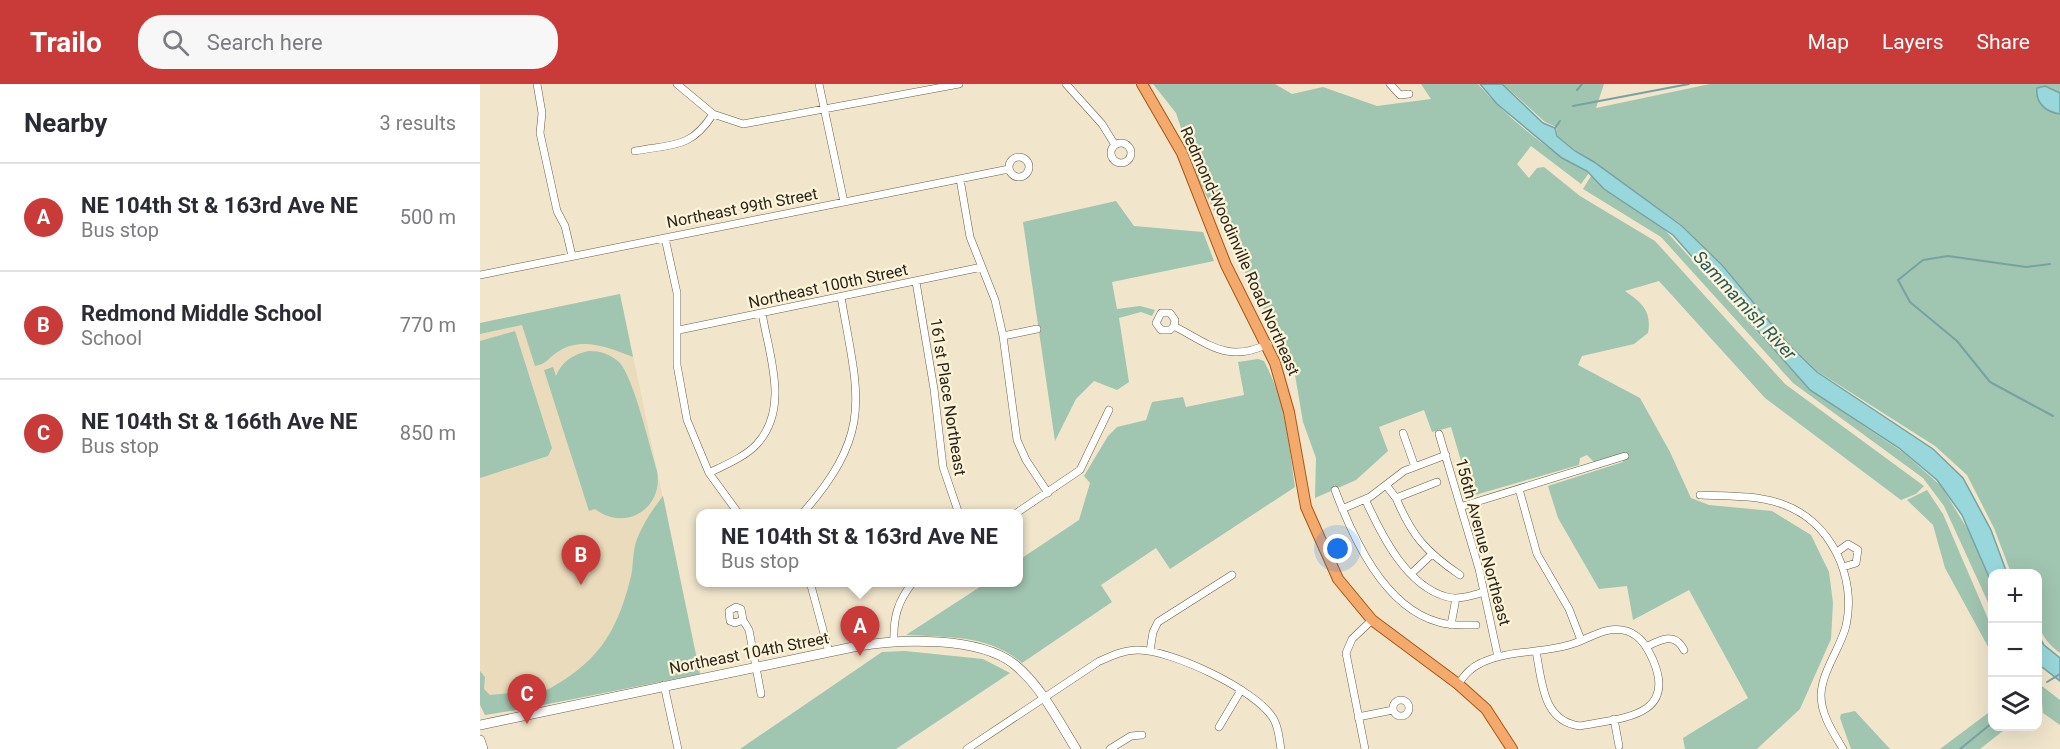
<!DOCTYPE html>
<html lang="en">
<head>
<meta charset="utf-8">
<style>
  body { margin:0; font-family:Roboto,sans-serif; background:#f7f7f7; color:#2b2b33 }
  .controls { position:absolute; right:18px; bottom:18px; display:grid; overflow:hidden; border-radius:12px; box-shadow:0 6px 24px #0002 }
  .controls button { width:54px; height:54px; display:grid; place-items:center; padding:0; border:0; border-bottom:2px solid #e1e1e2; background:#fff; color:#2b2b33; font:30px sans-serif }
  .you { position:absolute; left:858px; top:465px; width:21px; height:21px; margin:-15px; border:4px solid #fff; border-radius:50%; background:#1a73e8; box-shadow:0 0 0 9px #1a73e833 }
  .badge { display:grid; place-items:center; width:39px; height:39px; border-radius:50%; background:#c93b39; color:#fff; font-size:20px; font-weight:700 }
  .pin { position:absolute; translate:-50% -50px; filter:drop-shadow(0 2px 3px #0008) }
  .pin::after { content:''; position:absolute; top:32px; width:21px; height:18px; background:inherit; clip-path:polygon(0 0,100% 0,50% 100%) }
  .popup { position:absolute; left:216px; top:425px; width:327px; height:78px; box-sizing:border-box; display:grid; place-content:center; border-radius:12px; background:#fff; filter:drop-shadow(0 2px 4px #0005); font-size:20px; white-space:nowrap; color:#7c7c81 }
  .popup b { font-size:22px; color:#2b2b33 }
  .popup::after { content:''; position:absolute; left:50%; top:100%; margin-left:-12px; border:12px solid transparent; border-top-color:#fff }
  .list { margin:0; padding:0; list-style:none }
  h2 { display:flex; justify-content:space-between; align-items:center; height:78px; margin:0; padding:0 24px; font-size:26px }
  h2 small { font-size:20px; font-weight:400; color:#7c7c81 }
  .list li { display:grid; grid-template-columns:39px 1fr auto; gap:18px; align-items:center; box-sizing:border-box; height:108px; padding:0 24px; border-top:2px solid #e1e1e2 }
  .list b { display:block; font-size:22px; white-space:nowrap }
  .list p { margin:0; font-size:20px; white-space:nowrap; color:#7c7c81 }
  .list em { font-size:20px; font-style:normal; color:#7c7c81 }
  .icon { flex:none; width:33px; height:33px; fill:none; stroke:currentColor; stroke-width:2; stroke-linecap:round; stroke-linejoin:round }
  .map { position:relative; flex:none; width:1580px; height:665px; overflow:hidden }
  header { display:flex; align-items:center; gap:36px; box-sizing:border-box; height:84px; padding:0 30px; background:#c93b39; color:#fff }
  header strong { font-size:28px }
  nav { display:flex; gap:33px; margin-inline-start:auto; font-size:21px }
  .search { width:420px; height:54px; background:#f7f7f7; display:flex; align-items:center; gap:15px; box-sizing:border-box; padding:0 21px; border-radius:24px; color:#7c7c81; font-size:22px }
  main { display:flex }
  aside { flex:1; background:#fff }
  .map>svg:first-child { display:block }
  .built { fill:#e9dbbb }
  .green { fill:#a0c5b0 }
  .water { fill:#98d8dc; stroke:#77a2a2; stroke-width:1.5 }
  .lines { fill:none; stroke-linecap:round; stroke-linejoin:round }
  .stream { stroke:#77a2a2; stroke-width:2 }
  .minor-casing { stroke:#685e48; stroke-width:8 }
  .tertiary-casing { stroke:#685e48; stroke-width:10 }
  .primary-casing { stroke:#a85611; stroke-width:12 }
  .minor { stroke:#fff; stroke-width:7 }
  .tertiary { stroke:#fff; stroke-width:9 }
  .primary { stroke:#f4aa6d; stroke-width:10 }
  .labels { text-anchor:middle; dominant-baseline:central; stroke-width:4.5; stroke-linejoin:round; paint-order:stroke }
  .street-label { font-size:16px; fill:#29251b; stroke:#fef4d9 }
  .water-label { font-size:18px; font-style:italic; fill:#255b5e; stroke:#fef4d9 }
</style>
</head>
<body>
<header>
<strong>Trailo</strong>
<div class="search"><svg class="icon" aria-label="search" viewBox="0 0 24 24"><circle cx="10" cy="10" r="6"/><path d="M15 15l6 6"/></svg>Search here</div>
<nav><a>Map</a><a>Layers</a><a>Share</a></nav>
</header>
<main>
<aside>
<h2>Nearby<small>3 results</small></h2>
<ul class="list">
<li><span class="badge">A</span><div><b>NE 104th St &amp; 163rd Ave NE</b><p>Bus stop</p></div><em>500 m</em></li>
<li><span class="badge">B</span><div><b>Redmond Middle School</b><p>School</p></div><em>770 m</em></li>
<li><span class="badge">C</span><div><b>NE 104th St &amp; 166th Ave NE</b><p>Bus stop</p></div><em>850 m</em></li>
</ul>
</aside>
<div class="map">
<svg width="1580" height="665" viewBox="0 0 1580 665">
  <rect width="100%" height="100%" fill="#f1e6cc"/>
  <!-- built -->
  <path class="built" d="M140,210L220,590L5,631L0,621V239Z"/>
  <!-- green -->
  <path class="green" d="M673,0H795L812,10L843,3L897,22L951,15L941,0H998C1021,27 1050,51 1080,72C1089,79 1100,82 1109,89L1101,100L1051,62L1037,80L1049,94L1057,84L1064,83L1100,112L1175,157L1305,300L1444,402L1436,410L1421,416L1285,314L1179,197L1145,207C1162,219 1172,227 1168,249L1154,260L1102,272L1098,281L1160,314L1190,368L1211,414L1229,421L1292,427L1331,451L1349,488L1353,519L1351,555L1320,625L1277,665H1205L1203,654L1268,614L1209,506L1153,536L1147,502L1119,505L1078,434L1068,402L1143,378V370L1114,378L1107,371L1100,374L1099,381L995,411L990,407L971,343L952,348L944,326L899,343L908,367L876,396L835,414L836,374L823,338L814,285L719,97L696,29Z
    M1023,0H1124L1116,24L1230,0H1580V569C1549,545 1558,525 1558,490L1531,489L1514,444L1487,391L1455,362L1337,287L1309,260L1243,181L1202,141L1095,66L1078,52L1076,43L1065,38Z
    M1111,92L1184,145L1330,306L1424,369L1461,402L1490,449L1512,500V527L1464,422L1443,394L1313,299L1181,153L1103,105Z
    M636,117L654,142L723,148L734,177L632,198L637,225L660,222L675,226L672,232L661,228L639,234L649,298L637,306L614,297L596,315L575,357L543,138Z
    M140,210L153,273C130,264 102,252 79,267C69,273 67,280 55,282L42,241L0,250V239Z
    M35,247L72,364L68,372L0,394V257Z
    M109,267C120,267 130,270 139,278C154,294 170,364 177,387C184,425 145,448 115,425L109,427L64,286L73,283L76,292C82,277 94,270 109,267Z
    M778,275L784,277C805,316 809,360 815,403L690,485L676,464L621,501L632,518L542,579C510,551 467,553 426,551L506,499L539,498V476L599,436L610,399L604,392L628,352L637,343L666,336L672,318L703,313L706,323L764,311L758,278Z
    M1447,406L1463,430L1512,544V570L1465,484L1453,441L1427,416Z
    M183,412L220,590L63,621V608C115,581 136,552 150,496C154,483 152,468 157,455C163,440 172,426 183,412Z
    M425,567L503,575L530,589L416,665H260L402,568Z
    M0,587L5,593L4,605L10,611L40,608L46,616L43,625L5,631L0,621Z
    M1558,599L1580,616V641L1563,629L1561,608L1558,616Z
    M1512,626V642L1528,643L1500,665H1460Z
    M1375,627L1410,665H1371L1360,634L1361,630Z"/>
  <!-- water -->
  <path class="water" d="M1000,0H1022L1063,39L1075,44L1077,52L1095,67L1114,78L1202,142L1242,181L1309,261L1337,288L1453,365L1483,394L1511,446L1527,489L1512,490V500L1482,431L1457,396L1419,364L1330,306L1193,151L1124,105L1107,87L1082,74L1017,20Z
    M1565,2L1580,9V30C1566,28 1555,19 1557,4Z
    M1558,551L1564,561L1580,574V597L1558,580Z"/>
  <g class="lines">
    <!-- stream -->
    <path class="stream" d="M1097,6L1102,0
      M1093,22L1209,0
      M1075,44L1080,37
      M1570,180L1546,183L1468,172L1443,176L1418,196L1430,218L1477,257L1510,298L1573,332
      M1567,598L1580,590
      M1480,665L1512,639"/>
    <defs>
      <path id="minor" d="M57,0L62,29L60,49L77,127L85,142L92,172
        M197,0L233,30L263,40L479,0
        M339,0L364,118
        M586,0L622,40L635,61
        M910,0L920,11L929,10
        M631 69a10 10 0 1 1 20 0a10 10 0 1 1-20 0Z
        M155,67C192,60 211,65 233,30
        M529 83a10 10 0 1 1 20 0a10 10 0 1 1-20 0Z
        M480,95L490,153L515,216L523,252L537,356L546,376L568,409
        M185,154L197,209V281L207,336L229,389L259,430
        M0,191L529,85
        M436,198L454,305L463,383L479,430
        M694,242L690,246H681L676,239L681,229H690L695,236L694,242C730,261 748,279 788,260
        M199,246L502,183
        M523,252L557,245
        M923,349L935,383
        M959,350L999,485L1018,573
        M229,389C245,381 265,373 277,360C310,324 289,271 282,229
        M906,401L916,414L957,398
        M1039,405L1057,470L1089,525L1101,556
        M855,406C873,454 904,523 958,538C970,542 983,541 996,541
        M1220,411C1247,412 1276,411 1302,420C1351,437 1377,493 1366,542C1360,565 1342,587 1341,611C1341,631 1353,648 1363,665
        M916,414C932,452 946,468 980,491
        M885,415C901,450 926,502 967,513C979,516 993,511 1004,508
        M983,422L1145,372
        M862,425L890,413L924,387L966,371
        M322,430C395,347 378,312 361,213
        M535,430L600,386L629,326
        M1357,468L1368,460L1378,466L1376,479L1363,483
        M932,489L951,471
        M330,498L349,568
        M263,536L261,525L256,523L249,527L250,537L255,539L263,536L269,546L281,610
        M971,541L976,514
        M414,558C413,533 418,517 433,498
        M1166,563C1181,555 1195,548 1204,566
        M670,567L673,548L678,538L752,491
        M978,600C985,591 990,584 1001,579C1030,565 1065,570 1095,559C1112,553 1128,541 1147,547C1161,552 1167,563 1173,576C1198,634 1139,634 1100,642C1062,637 1062,597 1056,567
        M184,601L198,665
        M913 624a8 8 0 1 1 16 0a8 8 0 1 1-16 0Z
        M878,633L913,626
        M1134,635L1139,662
        M739,643L761,606
        M487,665L618,578C631,572 643,566 658,566C691,566 775,605 793,634C799,643 799,655 801,665
        M630,665L651,652L662,651
        M885,665L866,569L872,555L892,536"/>
      <path id="tertiary" d="M0,641L378,562C420,555 498,552 534,580C561,602 578,636 596,665
        M0,656L3,665"/>
      <path id="primary" d="M662,0L702,69L746,181L795,279L809,328L826,423L858,495L892,536L978,600L1006,625L1032,665"/>
    </defs>
    <!-- minor casing -->
    <use href="#minor" class="minor-casing"/>
    <!-- tertiary casing -->
    <use href="#tertiary" class="tertiary-casing"/>
    <!-- primary casing -->
    <use href="#primary" class="primary-casing"/>
    <!-- minor -->
    <use href="#minor" class="minor"/>
    <!-- tertiary -->
    <use href="#tertiary" class="tertiary"/>
    <!-- primary -->
    <use href="#primary" class="primary"/>
  </g>
  <g class="labels">
    <!-- street labels -->
    <g class="street-label">
      <text transform="translate(262 124) rotate(-11)">Northeast 99th Street</text>
      <text transform="translate(760 167) rotate(66)">Redmond-Woodinville Road Northeast</text>
      <text transform="translate(348 202) rotate(-12)">Northeast 100th Street</text>
      <text transform="translate(468 313) rotate(81)">161st Place Northeast</text>
      <text transform="translate(1003 458) rotate(75)">156th Avenue Northeast</text>
      <text transform="translate(269 569) rotate(-11)">Northeast 104th Street</text>
    </g>
    <!-- water labels -->
    <g class="water-label">
      <text transform="translate(1265 221) rotate(47)">Sammamish River</text>
    </g>
  </g>
</svg>
<div class="controls">
<button>+</button>
<button>−</button>
<button><svg class="icon" aria-label="layers" viewBox="0 0 24 24"><path d="M12 4l9 5-9 5-9-5zM3 14l9 5 9-5"/></svg></button>
</div>
<div class="you"></div>
<div class="pin badge" style="left:380px;top:572px">A</div>
<div class="popup"><b>NE 104th St &amp; 163rd Ave NE</b>Bus stop</div>
<div class="pin badge" style="left:101px;top:501px">B</div>
<div class="pin badge" style="left:47px;top:640px">C</div>
</div>
</main>
</body>
</html>
